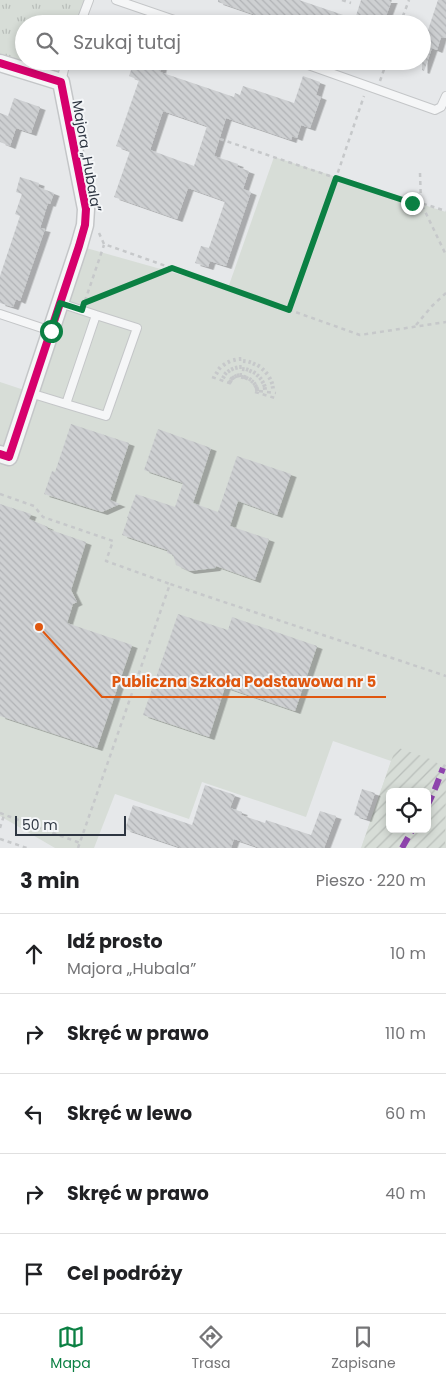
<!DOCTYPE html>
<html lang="pl">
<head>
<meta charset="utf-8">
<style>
  body { margin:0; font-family:Poppins,sans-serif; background:#f2f2f2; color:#202124 }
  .controls { position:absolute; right:15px; bottom:15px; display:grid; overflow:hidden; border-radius:8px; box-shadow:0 2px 8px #0003 }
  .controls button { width:45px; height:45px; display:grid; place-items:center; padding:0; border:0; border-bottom:1px solid #e0e0e0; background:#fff; color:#202124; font:25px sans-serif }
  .scale { position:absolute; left:15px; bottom:12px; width:111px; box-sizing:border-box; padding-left:5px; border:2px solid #2e3642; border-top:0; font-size:14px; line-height:18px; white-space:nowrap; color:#2e3642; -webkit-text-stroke:4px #f4f6f8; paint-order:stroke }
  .stop { position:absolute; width:15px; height:15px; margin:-11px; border:4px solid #0b8043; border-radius:50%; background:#fff }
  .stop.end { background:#0b8043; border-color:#fff; box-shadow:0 1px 5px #0008 }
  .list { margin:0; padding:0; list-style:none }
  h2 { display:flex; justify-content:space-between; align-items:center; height:65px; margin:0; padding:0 20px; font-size:21px }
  h2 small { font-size:16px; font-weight:400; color:#757577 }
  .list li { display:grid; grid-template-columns:32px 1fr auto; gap:15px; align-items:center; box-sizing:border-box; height:80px; padding:0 20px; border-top:1px solid #e0e0e0 }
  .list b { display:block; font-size:19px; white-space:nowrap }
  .list p { margin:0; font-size:16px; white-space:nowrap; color:#757577 }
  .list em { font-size:16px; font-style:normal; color:#757577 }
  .icon { flex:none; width:28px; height:28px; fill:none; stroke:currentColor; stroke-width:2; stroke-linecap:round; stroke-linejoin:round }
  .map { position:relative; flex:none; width:446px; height:848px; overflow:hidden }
  .search { position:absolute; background:#fff; box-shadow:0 2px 8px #0003; left:15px; right:15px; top:15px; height:55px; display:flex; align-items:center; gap:12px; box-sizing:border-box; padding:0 18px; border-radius:28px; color:#757577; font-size:19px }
  .sheet { height:465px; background:#fff }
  nav { display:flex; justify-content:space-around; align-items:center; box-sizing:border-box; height:70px; border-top:1px solid #e0e0e0; background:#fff; font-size:14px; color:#757577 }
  nav a { display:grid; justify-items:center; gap:2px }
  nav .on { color:#0b8043 }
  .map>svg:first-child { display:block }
  .grass { fill:url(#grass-tufts) }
  .park { fill:#d7ddd7; fill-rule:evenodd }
  .garden { fill:url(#garden-furrows); fill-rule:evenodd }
  .building { fill:url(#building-back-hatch); fill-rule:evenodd; filter:url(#shadow) }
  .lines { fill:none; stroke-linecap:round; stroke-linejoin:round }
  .lane-casing { stroke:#c4c6c8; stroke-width:10 }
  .street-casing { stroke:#c4c6c8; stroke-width:19 }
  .path { stroke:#c6c8ca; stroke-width:2.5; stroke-dasharray:4 4; stroke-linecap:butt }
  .lane { stroke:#f5f6f7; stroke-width:8 }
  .street { stroke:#f5f6f7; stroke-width:16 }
  .quiet { stroke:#8e44ad; stroke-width:6; stroke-dasharray:12 6; stroke-linecap:butt }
  .cycleway-casing { stroke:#f4f6f8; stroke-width:11 }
  .cycleway { stroke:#d6006c; stroke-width:8 }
  .route { stroke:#0b8043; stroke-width:6 }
  .labels { text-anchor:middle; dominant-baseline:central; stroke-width:4; stroke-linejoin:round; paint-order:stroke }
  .street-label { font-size:14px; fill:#2e3642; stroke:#f4f6f8 }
  .leader { fill:none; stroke:#df570f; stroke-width:2 }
  .callout-dot { fill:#df570f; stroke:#f4f6f8; stroke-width:2 }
  .callout-label { font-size:15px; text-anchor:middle; font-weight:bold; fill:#df570f; stroke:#f4f6f8; stroke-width:4; stroke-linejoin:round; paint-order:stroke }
</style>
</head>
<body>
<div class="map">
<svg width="446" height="848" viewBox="0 0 446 848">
  <defs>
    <pattern id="grass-tufts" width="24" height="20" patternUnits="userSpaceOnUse" patternTransform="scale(1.25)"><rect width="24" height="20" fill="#d7ddd7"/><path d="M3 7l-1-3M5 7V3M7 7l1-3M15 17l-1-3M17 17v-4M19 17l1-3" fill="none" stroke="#b9beba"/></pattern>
    <pattern id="garden-furrows" width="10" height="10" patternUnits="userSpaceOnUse" patternTransform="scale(1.25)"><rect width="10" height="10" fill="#d7ddd7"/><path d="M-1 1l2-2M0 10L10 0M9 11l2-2" fill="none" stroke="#b9beba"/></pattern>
    <pattern id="building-back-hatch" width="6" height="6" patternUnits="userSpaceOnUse" patternTransform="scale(1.25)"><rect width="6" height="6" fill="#ced0d2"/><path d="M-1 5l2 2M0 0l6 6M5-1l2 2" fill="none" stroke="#b1b3b6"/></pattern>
    <filter id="shadow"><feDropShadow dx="5.5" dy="3" stdDeviation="0" flood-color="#0004"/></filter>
  </defs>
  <rect width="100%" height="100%" fill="#e6e8ea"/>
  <!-- grass -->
  <path class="grass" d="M0,0H89L80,24H24V61H66L61,82L0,63Z"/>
  <!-- park -->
  <path class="park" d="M274,157L446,212V848H361L391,761L333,741L306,817L202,782L189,819L115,794L94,848H55L0,816V382L30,392L79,246L228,288ZM390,792H427V829H390Z"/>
  <!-- garden -->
  <path class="garden" d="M396,747L433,760L446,770L445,848H365L362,846ZM390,792H427V829H390Z"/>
  <!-- building -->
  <path class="building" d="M218,0H299L355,19L361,0H392L383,24H282L218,2Z
    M438,0H446V38L441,37L437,50L432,48L424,71L422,70V28L428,30Z
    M134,61H163L160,72L234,97L235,93L240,95L243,86L294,103L303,76L320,82L316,95L321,97L310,128L301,125L297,138L292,136L291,140L226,118L214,156L238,164L237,167L249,171L243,189L251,192L226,266L210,261L208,267L195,263L201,246L209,248L225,201L188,188L177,219L114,197L130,151L116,146L139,80L129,76ZM163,111L207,126L194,166L150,150Z
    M14,98L40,107L31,133L16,128L10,146L0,142V113L8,116Z
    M20,177L39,183L38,187L54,193L50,204L48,203L40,228L45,229L20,301L16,299L13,307L0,303V276L20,216L15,214L22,194L16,192Z
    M71,424L129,443L110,500L120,504L102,512L44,494L52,471L55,472Z
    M158,429L211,448L193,503L218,512L237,456L291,474L277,515L238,501L230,526L269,539L255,580L216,566L215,568L189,571L176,565L173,555L167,553V550L122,535L128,518H127L136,494L175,507L183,483L144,470Z
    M0,504L31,514L29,519L48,527V529L86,542L71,590L77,602L73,604L67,623L132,645L97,748L0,716Z
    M178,614L228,630L232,617L317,646L295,711L225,687L209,737L143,715Z
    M205,785L235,795L230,808L242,812L241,815L265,823L266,820L311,835L320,811L336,816L324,848H260L234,839L231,848H182L125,829L133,805L192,825Z
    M362,789L375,793L366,819L354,815Z"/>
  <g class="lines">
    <defs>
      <path id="lane" d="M116,0L186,24
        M80,24L89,0
        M297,61L435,110L441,107L446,96
        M61,82L66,61
        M0,314L51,331
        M30,393L66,404L96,315L60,303
        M66,404L106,416L137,328L96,315"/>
      <path id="street" d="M0,63L61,82L86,209L85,225L79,246L9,457L0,454"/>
    </defs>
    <!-- lane casing -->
    <use href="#lane" class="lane-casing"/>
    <!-- street casing -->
    <use href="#street" class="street-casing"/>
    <!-- path -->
    <path class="path" d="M342,0L351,3
      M400,24L409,0
      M380,81L387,61
      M220,139L336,178L364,96
      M420,173L421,203L446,211
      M99,233L104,244L360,335L446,322
      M85,301L104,245
      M90,301L171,269
      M289,310L336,178L412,203H421L446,255
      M416,325L432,306L446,293
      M240,357L241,379
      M234,358L239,379
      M228,360L237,379
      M223,363L235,380
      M218,367L234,381
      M215,372L233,383
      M212,377L232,384
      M242,379L245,356
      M244,379L251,358
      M246,380L256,360
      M249,381L261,362
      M251,383L266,366
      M253,385L269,371
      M254,387L272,377
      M255,389L274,382
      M255,390L275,387
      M259,391L276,393
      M255,392L275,398
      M0,494L34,506L43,517L113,541L106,561L170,584
      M443,768L446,763
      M0,813L80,843
      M0,828L4,815
      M0,839L27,848
      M78,848L170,584L446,676"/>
    <!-- lane -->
    <use href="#lane" class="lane"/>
    <!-- street -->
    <use href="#street" class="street"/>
    <!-- quiet -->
    <path class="quiet" d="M427,806C434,793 438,781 443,768
      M402,848L413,829"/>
    <defs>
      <path id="cycleway" d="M0,63L61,82L86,209L85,225L79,246L9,457L0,454"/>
    </defs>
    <!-- cycleway casing -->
    <use href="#cycleway" class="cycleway-casing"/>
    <!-- cycleway -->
    <use href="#cycleway" class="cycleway"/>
  </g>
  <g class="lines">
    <!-- route -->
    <path class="route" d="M51,331L60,303L82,310L84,303L172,268L289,310L336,178L412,203"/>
  </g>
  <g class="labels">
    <!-- street labels -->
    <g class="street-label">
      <text transform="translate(87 156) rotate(80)">Majora „Hubala”</text>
    </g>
  </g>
  <!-- callouts -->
  <path class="leader" d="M39 627L102 697H386"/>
  <circle class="callout-dot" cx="39" cy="627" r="5"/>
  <g class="callout-label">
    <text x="244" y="687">Publiczna Szkoła Podstawowa nr 5</text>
  </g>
</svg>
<div class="controls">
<button><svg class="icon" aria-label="locate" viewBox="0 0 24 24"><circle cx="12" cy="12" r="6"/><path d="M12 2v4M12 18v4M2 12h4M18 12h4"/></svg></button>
</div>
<div class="scale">50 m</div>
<div class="stop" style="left:51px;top:331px"></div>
<div class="stop end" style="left:412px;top:203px"></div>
<div class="search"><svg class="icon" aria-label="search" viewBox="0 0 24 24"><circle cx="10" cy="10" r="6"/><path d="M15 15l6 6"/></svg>Szukaj tutaj</div>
</div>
<section class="sheet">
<h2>3 min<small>Pieszo · 220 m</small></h2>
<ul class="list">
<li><svg class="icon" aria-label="ahead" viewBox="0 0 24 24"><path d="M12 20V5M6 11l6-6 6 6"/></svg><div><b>Idź prosto</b><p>Majora „Hubala”</p></div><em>10 m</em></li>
<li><svg class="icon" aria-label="right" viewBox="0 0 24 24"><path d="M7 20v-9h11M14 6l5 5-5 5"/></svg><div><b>Skręć w prawo</b></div><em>110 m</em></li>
<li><svg class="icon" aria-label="left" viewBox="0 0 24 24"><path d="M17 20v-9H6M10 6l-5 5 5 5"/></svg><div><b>Skręć w lewo</b></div><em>60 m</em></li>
<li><svg class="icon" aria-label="right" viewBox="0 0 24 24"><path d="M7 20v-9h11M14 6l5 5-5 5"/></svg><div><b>Skręć w prawo</b></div><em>40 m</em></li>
<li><svg class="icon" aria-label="arrive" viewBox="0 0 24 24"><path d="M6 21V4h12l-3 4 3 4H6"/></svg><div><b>Cel podróży</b></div></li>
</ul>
</section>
<nav>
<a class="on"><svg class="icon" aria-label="map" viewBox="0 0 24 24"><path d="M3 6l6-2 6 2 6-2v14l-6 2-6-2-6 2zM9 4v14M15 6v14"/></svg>Mapa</a>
<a><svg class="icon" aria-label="directions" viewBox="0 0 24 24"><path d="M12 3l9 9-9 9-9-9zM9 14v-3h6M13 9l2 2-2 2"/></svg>Trasa</a>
<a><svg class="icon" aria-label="saved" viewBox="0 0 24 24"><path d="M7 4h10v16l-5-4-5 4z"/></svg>Zapisane</a>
</nav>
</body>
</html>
